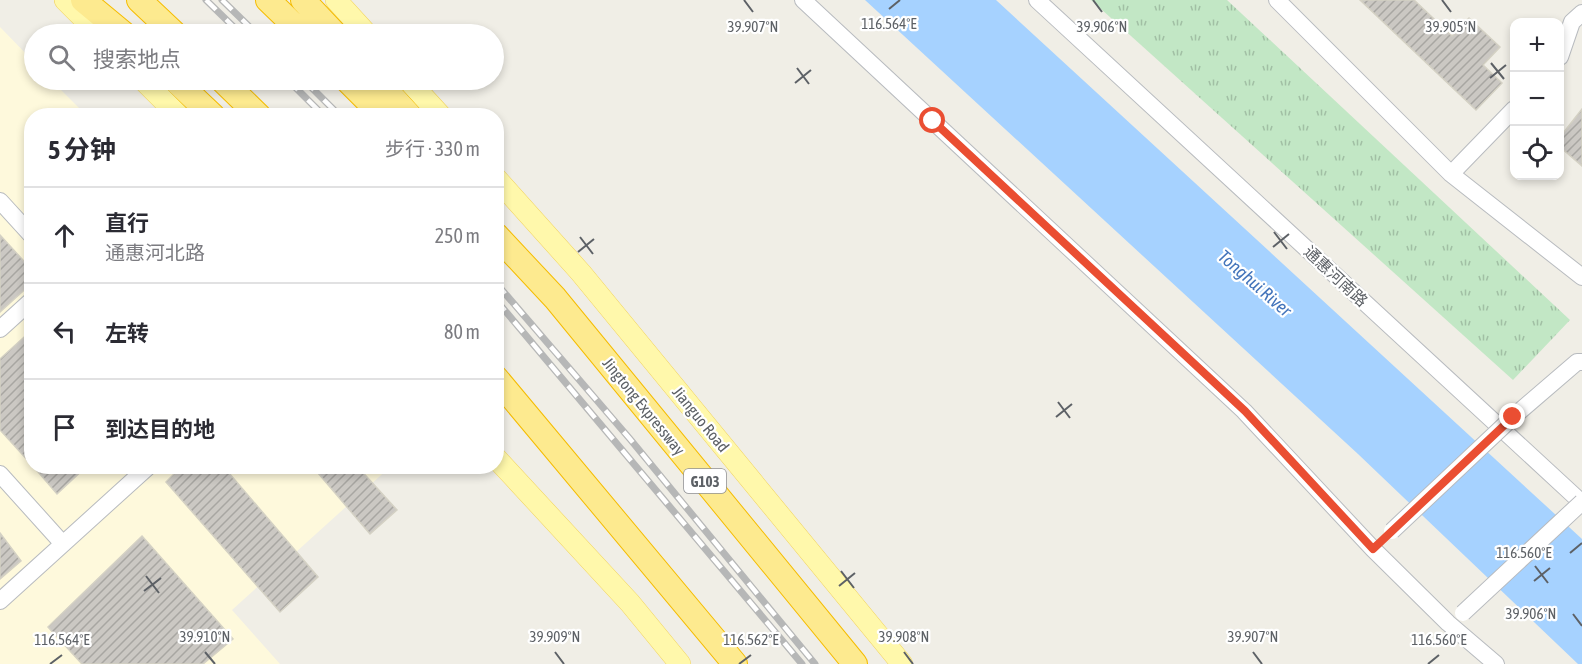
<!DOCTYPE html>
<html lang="zh">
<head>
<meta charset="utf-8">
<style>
  body { margin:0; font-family:"Asap Condensed","Noto Sans SC",sans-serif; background:#f2f2f3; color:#2b2b33 }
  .controls { position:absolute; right:18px; top:18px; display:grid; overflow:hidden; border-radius:12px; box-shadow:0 3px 9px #0003 }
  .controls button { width:54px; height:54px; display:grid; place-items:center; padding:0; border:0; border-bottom:2px solid #e1e1e2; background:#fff; color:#2b2b33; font:30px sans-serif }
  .stop { position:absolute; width:18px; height:18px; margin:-14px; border:4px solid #ea4e32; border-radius:50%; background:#fff }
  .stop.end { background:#ea4e32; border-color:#fff; box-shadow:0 2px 6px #0008 }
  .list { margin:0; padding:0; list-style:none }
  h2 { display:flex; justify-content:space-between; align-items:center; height:78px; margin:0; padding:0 24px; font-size:26px }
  h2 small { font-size:20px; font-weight:400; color:#7c7c81 }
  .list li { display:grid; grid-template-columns:39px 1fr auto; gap:18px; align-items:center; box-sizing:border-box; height:96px; padding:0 24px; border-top:2px solid #e1e1e2 }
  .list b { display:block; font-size:22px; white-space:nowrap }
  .list p { margin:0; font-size:20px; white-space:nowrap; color:#7c7c81 }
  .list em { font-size:20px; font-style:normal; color:#7c7c81 }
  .icon { flex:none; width:33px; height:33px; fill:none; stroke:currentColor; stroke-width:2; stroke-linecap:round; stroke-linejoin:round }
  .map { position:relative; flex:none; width:1582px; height:664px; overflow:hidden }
  .search { position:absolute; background:#fff; box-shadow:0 3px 9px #0003; left:24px; top:24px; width:480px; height:66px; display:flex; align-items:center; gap:15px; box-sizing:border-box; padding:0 21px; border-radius:33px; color:#7c7c81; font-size:22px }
  .panel { position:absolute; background:#fff; box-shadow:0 3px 9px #0003; left:24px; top:108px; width:480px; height:366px; border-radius:24px }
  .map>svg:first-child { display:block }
  .commercial { fill:#fef9dc }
  .grass { fill:url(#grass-tufts) }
  .water { fill:#a6d2ff }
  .building { fill:url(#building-hatch); stroke:#d4d1c4; stroke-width:1.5 }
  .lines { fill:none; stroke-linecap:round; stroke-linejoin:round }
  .minor-casing { stroke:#b8bbbf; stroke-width:18 }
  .major-casing { stroke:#f2d35d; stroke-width:22 }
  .highway-casing { stroke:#f5bc00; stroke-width:26 }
  .minor { stroke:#fff; stroke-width:16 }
  .major { stroke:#fff8ab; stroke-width:21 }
  .highway { stroke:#fdea8f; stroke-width:24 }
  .rail-casing { stroke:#b6b7b7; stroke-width:7 }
  .rail { stroke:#fff; stroke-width:4.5; stroke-dasharray:14; stroke-linecap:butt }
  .minor-bridge-casing { stroke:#b8bbbf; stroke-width:18; stroke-linecap:butt }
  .minor-bridge { stroke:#fff; stroke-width:16 }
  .route { stroke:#ea4e32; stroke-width:8 }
  .ticks { fill:none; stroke:#5d6166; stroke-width:2 }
  .labels { text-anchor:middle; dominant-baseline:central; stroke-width:4.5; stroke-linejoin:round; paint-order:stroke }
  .shield { fill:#fff; stroke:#8e9094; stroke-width:1.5 }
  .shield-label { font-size:15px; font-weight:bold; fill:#5d6166 }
  .street-label { font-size:16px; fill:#5d6166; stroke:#fff }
  .water-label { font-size:18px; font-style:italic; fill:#4475bb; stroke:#fff }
  .ticks-label { font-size:15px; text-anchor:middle; fill:#5d6166; stroke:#fff; stroke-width:4.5; stroke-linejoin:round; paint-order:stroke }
</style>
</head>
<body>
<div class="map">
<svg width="1582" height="664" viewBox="0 0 1582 664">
  <defs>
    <pattern id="grass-tufts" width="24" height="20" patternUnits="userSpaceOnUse" patternTransform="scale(1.5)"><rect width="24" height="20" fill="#c2e7c5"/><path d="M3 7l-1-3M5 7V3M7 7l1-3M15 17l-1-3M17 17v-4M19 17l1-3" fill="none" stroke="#a1bfa4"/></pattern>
    <pattern id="building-hatch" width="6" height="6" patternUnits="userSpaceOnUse" patternTransform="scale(1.5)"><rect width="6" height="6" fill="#cbc8c3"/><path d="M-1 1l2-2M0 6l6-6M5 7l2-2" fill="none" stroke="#a8a6a2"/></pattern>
  </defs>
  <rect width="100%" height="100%" fill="#f0eee6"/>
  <!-- commercial -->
  <path class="commercial" d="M0,27L34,62V80H51L86,115L32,116V466L390,467L232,610L280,664H0Z"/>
  <!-- grass -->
  <path class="grass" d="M1091,0H1227L1570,320L1513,380Z"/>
  <!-- water -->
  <path class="water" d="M865,0H996L1582,539V664H1578L1358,454Z"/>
  <!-- building -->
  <path class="building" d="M1360,0H1414L1452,36L1469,18L1500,47L1483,65L1502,83L1476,110Z
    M1582,109V166L1560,147V137Z
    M0,235L32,270V283L0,312Z
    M32,330V465L0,430V359Z
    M33,466H87L57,494Z
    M182,466H223L318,577L280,612L166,482Z
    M312,466H357L397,510L370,534Z
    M0,533L21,561L0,579Z
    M142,536L233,639L203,664H82L48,627Z"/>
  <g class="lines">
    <defs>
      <path id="minor" d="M803,0L1244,411L1373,549L1448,623L1496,664
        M1037,0L1582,503
        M1277,0L1451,174L1582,277
        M1560,57L1572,22L1582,13
        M1451,174L1514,109
        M0,201L32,236
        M0,329L32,300
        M1513,417L1577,362H1582
        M0,474L63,544
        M0,601L149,466"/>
      <path id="major" d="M65,0L99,34
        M336,0L367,34
        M143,80L179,116
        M408,80L441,116
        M496,178L581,273L902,664
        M496,458L630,603L680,664"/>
      <path id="highway" d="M83,0L124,34
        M139,0L175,34
        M268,0L303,34
        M303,0L335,34
        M175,80L213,116
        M222,80L259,116
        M347,80L383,116
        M377,80L410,116
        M496,235L555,298L855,664
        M496,378L735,664"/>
    </defs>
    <!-- minor casing -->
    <use href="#minor" class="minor-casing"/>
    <!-- major casing -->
    <use href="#major" class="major-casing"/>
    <!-- highway casing -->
    <use href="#highway" class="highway-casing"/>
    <!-- minor -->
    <use href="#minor" class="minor"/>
    <!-- major -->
    <use href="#major" class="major"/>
    <!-- highway -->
    <use href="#highway" class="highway"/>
    <defs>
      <path id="rail" d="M206,0L241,34
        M222,0L257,34
        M288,80L324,116
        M304,80L340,116
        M496,283L630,439L815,664
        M496,300L802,664"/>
    </defs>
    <!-- rail casing -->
    <use href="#rail" class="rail-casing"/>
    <!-- rail -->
    <use href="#rail" class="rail"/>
    <defs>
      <path id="minor-bridge" d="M1392,531L1513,417
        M1463,613L1582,502"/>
    </defs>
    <!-- minor-bridge casing -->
    <use href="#minor-bridge" class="minor-bridge-casing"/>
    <!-- minor-bridge -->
    <use href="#minor-bridge" class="minor-bridge"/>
  </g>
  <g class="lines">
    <!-- route -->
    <path class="route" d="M933,121L1245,411L1373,549L1513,417"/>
  </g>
  <!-- ticks -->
  <path class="ticks" d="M744,0L753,12M1093,0L1102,12M1442,0L1451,12M889,9L900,0M1491,63L1504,79M797,68L809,84M1490,78L1506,65M795,83L811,70M1274,232L1287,249M580,237L593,254M1273,247L1289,234M578,252L594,239M1058,402L1070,418M1056,417L1072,404M1570,553L1582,543M1535,566L1548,583M841,571L854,588M146,576L159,593M1534,581L1550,568M839,586L855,573M144,591L161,578M1573,614L1582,626M205,652L215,664M555,652L564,664M904,652L913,664M1253,652L1262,664M50,664L62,655M739,664L751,655M1428,664L1439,655"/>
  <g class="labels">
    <!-- shield labels -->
    <rect class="shield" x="684" y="469" width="42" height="24" rx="4.5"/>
    <g class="shield-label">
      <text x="705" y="481">G103</text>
    </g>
    <!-- street labels -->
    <g class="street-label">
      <text transform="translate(1336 276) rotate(43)">通惠河南路</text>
      <text transform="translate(644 406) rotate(51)">Jingtong Expressway</text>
      <text transform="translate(701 419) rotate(51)">Jianguo Road</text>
    </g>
    <!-- water labels -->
    <g class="water-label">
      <text transform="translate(1255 283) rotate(41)">Tonghui River</text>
    </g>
  </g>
  <g class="ticks-label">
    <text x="889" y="29">116.564°E</text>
    <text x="753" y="32">39.907°N</text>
    <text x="1102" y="32">39.906°N</text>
    <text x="1451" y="32">39.905°N</text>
    <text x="1524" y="558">116.560°E</text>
    <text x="1531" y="619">39.906°N</text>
    <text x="205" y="642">39.910°N</text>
    <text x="555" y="642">39.909°N</text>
    <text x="904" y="642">39.908°N</text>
    <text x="1253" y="642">39.907°N</text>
    <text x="62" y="645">116.564°E</text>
    <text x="751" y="645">116.562°E</text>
    <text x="1439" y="645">116.560°E</text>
  </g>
</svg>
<div class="controls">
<button>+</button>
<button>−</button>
<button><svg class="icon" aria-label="locate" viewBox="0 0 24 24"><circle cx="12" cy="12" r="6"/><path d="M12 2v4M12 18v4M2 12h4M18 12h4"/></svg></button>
</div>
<div class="stop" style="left:933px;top:121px"></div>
<div class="stop end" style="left:1513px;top:417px"></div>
<div class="search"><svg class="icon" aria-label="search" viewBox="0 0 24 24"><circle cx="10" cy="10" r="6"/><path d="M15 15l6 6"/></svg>搜索地点</div>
<section class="panel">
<h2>5 分钟<small>步行 · 330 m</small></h2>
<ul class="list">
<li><svg class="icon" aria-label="ahead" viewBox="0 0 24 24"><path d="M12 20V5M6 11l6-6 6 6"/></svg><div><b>直行</b><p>通惠河北路</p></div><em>250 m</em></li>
<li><svg class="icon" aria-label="left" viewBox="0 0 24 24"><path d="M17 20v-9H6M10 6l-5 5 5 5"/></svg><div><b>左转</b></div><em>80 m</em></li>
<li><svg class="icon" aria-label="arrive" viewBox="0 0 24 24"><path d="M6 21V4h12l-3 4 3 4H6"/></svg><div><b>到达目的地</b></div></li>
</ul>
</section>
</div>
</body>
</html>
